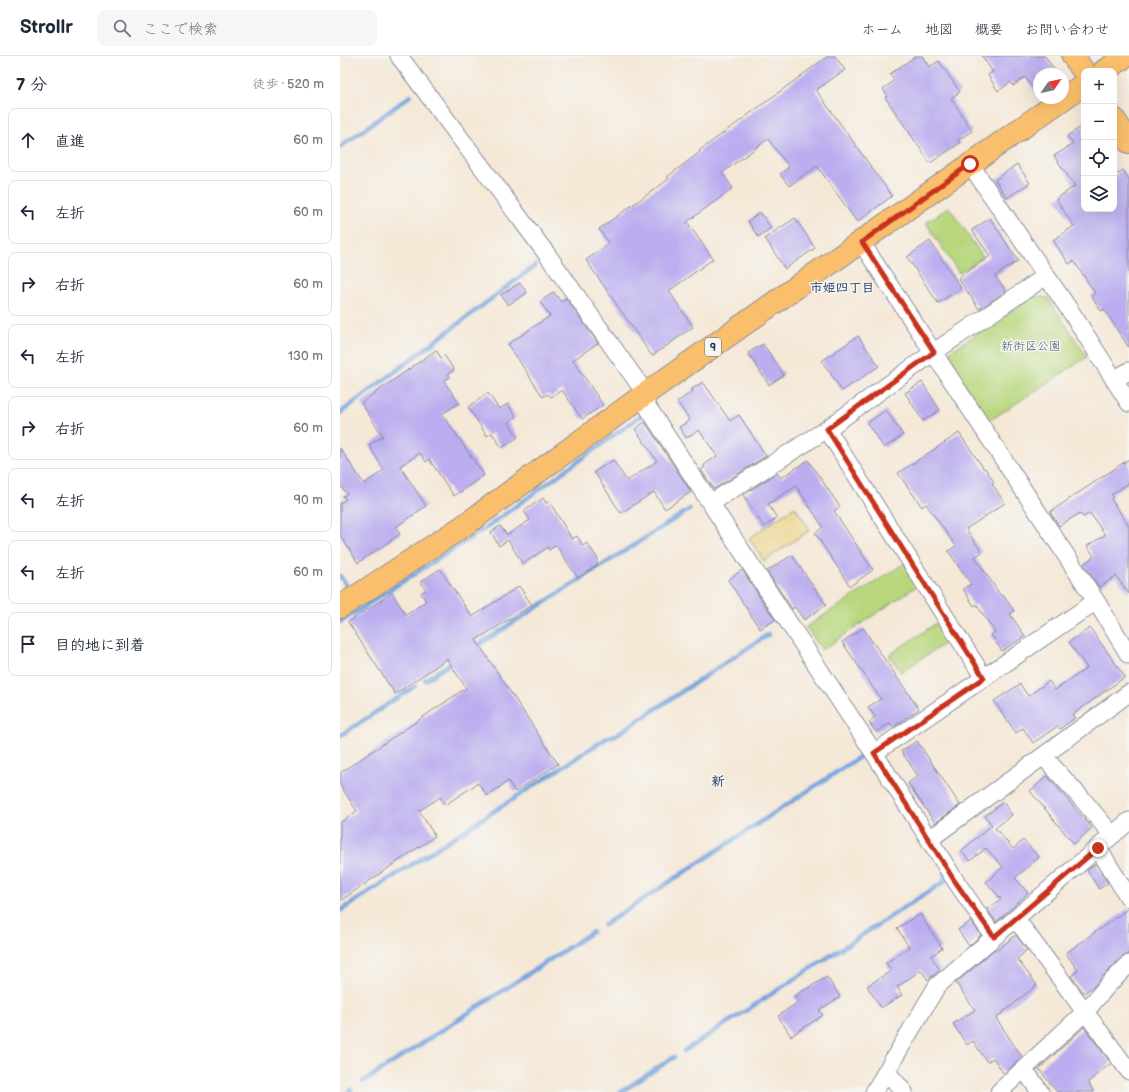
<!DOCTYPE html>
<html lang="ja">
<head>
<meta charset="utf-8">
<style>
  body { margin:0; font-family:"Balsamiq Sans","Klee One",sans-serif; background:#f6f6f7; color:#1f2937 }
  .controls { position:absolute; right:12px; top:12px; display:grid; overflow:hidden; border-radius:8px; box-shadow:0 4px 16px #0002 }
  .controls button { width:36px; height:36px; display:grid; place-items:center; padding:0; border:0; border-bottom:1px solid #e0e1e3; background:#fff; color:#1f2937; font:20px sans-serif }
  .compass { position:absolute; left:693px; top:12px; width:36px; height:36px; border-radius:50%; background:#fff; box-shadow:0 4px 16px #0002; rotate:56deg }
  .stop { position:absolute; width:12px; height:12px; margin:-9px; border:3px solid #c8321e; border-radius:50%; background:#fff }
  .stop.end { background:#c8321e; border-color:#fff; box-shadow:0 1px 4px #0008 }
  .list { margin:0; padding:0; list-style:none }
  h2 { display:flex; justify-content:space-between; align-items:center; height:52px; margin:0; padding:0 16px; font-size:17px }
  h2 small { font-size:13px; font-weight:400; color:#747a83 }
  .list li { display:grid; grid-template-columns:26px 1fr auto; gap:12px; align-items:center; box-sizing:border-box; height:64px; margin:0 8px 8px; padding:0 8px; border:1px solid #e0e1e3; border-radius:8px }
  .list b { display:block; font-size:15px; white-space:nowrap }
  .list em { font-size:13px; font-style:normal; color:#747a83 }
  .icon { flex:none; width:22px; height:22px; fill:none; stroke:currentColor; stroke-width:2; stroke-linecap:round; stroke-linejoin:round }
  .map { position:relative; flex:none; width:789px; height:1036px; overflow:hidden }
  header { display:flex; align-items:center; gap:24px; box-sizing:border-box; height:56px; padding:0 20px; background:#fff; border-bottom:1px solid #e0e1e3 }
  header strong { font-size:19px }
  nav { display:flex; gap:22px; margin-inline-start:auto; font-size:14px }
  .search { width:280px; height:36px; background:#f6f6f7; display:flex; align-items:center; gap:10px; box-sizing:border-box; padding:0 14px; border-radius:8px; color:#747a83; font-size:15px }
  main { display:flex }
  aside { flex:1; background:#fff }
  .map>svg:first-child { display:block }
  .green { fill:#b8d77d; stroke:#6a836e }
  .sand { fill:#eeda9e; stroke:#84847e }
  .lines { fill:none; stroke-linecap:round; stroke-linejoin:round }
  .stream { stroke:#76a5df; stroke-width:4.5 }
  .building { fill:#bbadef }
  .minor-casing { stroke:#888c9a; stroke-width:19 }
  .major-casing { stroke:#888c9a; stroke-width:24 }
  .minor { stroke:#fff; stroke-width:17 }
  .major { stroke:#f9bf6c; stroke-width:22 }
  .route { stroke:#c8321e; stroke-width:5 }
  .labels { text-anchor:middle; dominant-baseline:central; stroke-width:3; stroke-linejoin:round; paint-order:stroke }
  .shield { fill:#f6f6f2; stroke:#5d6b8a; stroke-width:1 }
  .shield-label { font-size:11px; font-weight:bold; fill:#1b2f5e }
  .park-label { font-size:12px; fill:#425966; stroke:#f6f6f2 }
  .neighbourhood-label { font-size:13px; font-weight:bold; fill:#1b2f5e; stroke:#f6f6f2 }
  .quarter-label { font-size:14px; font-weight:bold; fill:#1b2f5e; stroke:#f6f6f2 }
</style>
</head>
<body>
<header>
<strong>Strollr</strong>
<div class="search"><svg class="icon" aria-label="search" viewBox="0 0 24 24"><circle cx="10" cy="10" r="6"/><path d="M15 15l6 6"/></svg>ここで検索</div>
<nav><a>ホーム</a><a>地図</a><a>概要</a><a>お問い合わせ</a></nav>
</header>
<main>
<aside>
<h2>7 分<small>徒歩 · 520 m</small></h2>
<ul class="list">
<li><svg class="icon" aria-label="ahead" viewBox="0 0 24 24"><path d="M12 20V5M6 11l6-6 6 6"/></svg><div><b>直進</b></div><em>60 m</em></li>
<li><svg class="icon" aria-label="left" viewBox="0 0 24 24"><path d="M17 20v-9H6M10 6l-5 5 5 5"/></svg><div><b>左折</b></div><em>60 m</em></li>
<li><svg class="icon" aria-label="right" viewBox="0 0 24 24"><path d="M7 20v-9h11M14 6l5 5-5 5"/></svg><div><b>右折</b></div><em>60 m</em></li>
<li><svg class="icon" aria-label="left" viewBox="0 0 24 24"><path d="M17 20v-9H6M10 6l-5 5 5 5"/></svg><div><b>左折</b></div><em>130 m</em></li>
<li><svg class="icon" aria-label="right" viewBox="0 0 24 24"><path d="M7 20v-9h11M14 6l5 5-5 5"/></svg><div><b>右折</b></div><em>60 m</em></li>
<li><svg class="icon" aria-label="left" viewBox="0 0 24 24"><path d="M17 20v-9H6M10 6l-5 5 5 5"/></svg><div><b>左折</b></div><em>90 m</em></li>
<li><svg class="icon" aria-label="left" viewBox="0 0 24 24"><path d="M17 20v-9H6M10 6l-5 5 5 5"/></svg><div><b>左折</b></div><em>60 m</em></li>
<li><svg class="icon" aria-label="arrive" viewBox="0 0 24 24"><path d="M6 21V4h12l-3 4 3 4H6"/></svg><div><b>目的地に到着</b></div></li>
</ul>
</aside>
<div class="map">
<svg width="789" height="1036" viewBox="0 0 789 1036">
  <rect width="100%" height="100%" fill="#f6f6f2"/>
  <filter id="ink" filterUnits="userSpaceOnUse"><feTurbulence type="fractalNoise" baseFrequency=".025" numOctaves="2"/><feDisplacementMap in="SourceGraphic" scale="8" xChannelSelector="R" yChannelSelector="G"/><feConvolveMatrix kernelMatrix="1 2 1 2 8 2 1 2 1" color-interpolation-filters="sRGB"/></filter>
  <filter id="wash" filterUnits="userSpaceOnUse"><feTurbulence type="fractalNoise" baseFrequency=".012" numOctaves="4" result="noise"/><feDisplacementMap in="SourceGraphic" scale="16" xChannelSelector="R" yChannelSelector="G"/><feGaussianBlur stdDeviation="0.9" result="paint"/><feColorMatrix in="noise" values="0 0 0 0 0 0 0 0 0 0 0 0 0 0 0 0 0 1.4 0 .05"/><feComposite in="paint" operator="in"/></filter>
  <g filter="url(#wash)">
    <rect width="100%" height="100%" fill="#f5e8d7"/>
    <!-- green -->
    <path class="green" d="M609,151L643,201L619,217L586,167Z
      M693,240L708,242L747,301L649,365L605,299Z
      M565,507L577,530L482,594L466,571Z
      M601,564L613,582L561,616L549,599Z"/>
    <!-- sand -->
    <path class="sand" d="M455,451L470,474L424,505L409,482Z"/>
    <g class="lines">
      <!-- stream -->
      <path class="stream" d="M0,91L70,40
        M0,357L196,209
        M0,520L7,530
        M0,566L147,471L302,359
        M135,591L350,453
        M85,624L114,605
        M0,680L75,630
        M0,855L267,682L276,679L429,578
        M264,869L527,696L529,699
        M344,995L605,825L604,818
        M23,1026L252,876
        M9,1036L11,1034
        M281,1036L334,1001"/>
    </g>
    <g id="blocks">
      <!-- building -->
      <path class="building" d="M488,0H495L505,14L476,34L552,140L517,166L477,110L449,130L440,118L449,111L428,83L382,117L393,132L347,166L373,203L329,235L353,271L312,300L246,204L269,188L259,173L329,123L327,121L360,96L359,95Z
        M576,0H582L589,11L599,5L620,36L611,42L632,75L618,84L620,87L590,107L545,41L548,40L543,33L554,25L550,18Z
        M642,0H705L717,18H699V41L685,21L673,30L671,26L658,35L648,19L653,16Z
        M744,69V153H774V120L783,114L789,123V292L764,253L761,255L751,240L755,237L734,205L729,208L713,184L734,170L716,143L735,130L714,100L733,88L727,80Z
        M677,108L690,127L667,142L655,124Z
        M420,156L431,172L418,181L408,165Z
        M455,162L475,192L445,213L425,182Z
        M650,162L678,205L655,220L666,235L639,253L618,222L650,200L632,174Z
        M590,185L621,232L598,247L567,201Z
        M180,227L187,237L168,249L161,239Z
        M214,236L221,246L226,242L258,287L233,304L263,349L242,363L222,334L211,341L208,338L203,341L168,288L210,260L200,246Z
        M518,280L539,310L502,335L482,305Z
        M423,288L444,319L429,329L408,297Z
        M96,294L101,302L104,299L114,314L108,318L110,321L104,325L119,347L102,358L144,419L114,440L89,403L86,406L80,397L60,410L86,450L56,471L60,478L18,507L0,479V447L6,443L3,440L7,438L0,429V392L24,428L44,414L29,389L43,380L21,347Z
        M363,326L390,365L399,359L426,400L374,433L361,414L365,411L364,409L377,400L359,374L346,382L339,371L350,364L337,346L353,335L352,333Z
        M582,326L600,354L583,365L565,337Z
        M148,337L159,353L168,348L176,361L168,366L178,381L162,392L152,377L147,380L128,351Z
        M546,354L563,379L544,392L527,367Z
        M305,366L351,436L325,453L314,436L281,457L254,416L273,404L287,425L317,405L295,373Z
        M619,377L644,413L645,412L654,426L652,428L665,447L626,473L642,496L635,501L661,540L663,539L674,555L670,558L685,580L662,595L651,579L655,576L636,548L634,550L623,533L631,528L608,495L616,490L586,448L582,451L558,417Z
        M789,403V427L771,439L773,441L771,443L789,470V538L776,520L759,531L744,508L754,500L747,490L765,479L750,457L743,461L740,457L719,470L710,456Z
        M468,404L500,451L494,455L533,514L510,530L475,477L483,471L456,430L428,448L437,462L424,471L403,439L437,417L441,422Z
        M203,442L206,447L209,445L232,483L237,480L243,490L247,487L258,503L256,505L258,509L238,522L216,489L209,494L208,491L183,508L168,484L159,490L151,476L160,470L167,479L190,464L184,455Z
        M452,499L486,549L464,564L455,551L452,553L427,515Z
        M100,513L132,561L179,530L192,549L136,584L218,708L175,736L168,725L147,740L138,727L105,749L100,741L79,755L95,780L0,845V767L17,755L0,729V717L126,632L107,603L55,638L8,566L52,537L66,559L86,545L81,537L86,534L80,526Z
        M402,514L435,564L420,573L388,524Z
        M523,572L579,653L553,671L550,667L536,676L529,666L535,661L528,651L541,643L502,586Z
        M750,572L785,621L732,659L735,662L720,673L718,670L693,687L683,672L676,677L654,645L680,628L688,640L709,625L715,634L747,612L729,586Z
        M577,685L620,749L595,767L568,727L578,720L561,695Z
        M707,720L752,772L734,788L690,735Z
        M663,746L672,759L655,772L673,793L683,784L699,801L675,822L688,837L656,866L647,853L661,843L646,826L663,811L646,792L630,805L621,795L652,769L645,760Z
        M756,808L768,827L759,833L747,814Z
        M789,852V898L782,901L754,930L744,937L731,920L738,915L726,897Z
        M580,858L602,892L591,900L600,914L588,924L581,914L557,931L562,939L541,952L527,930L551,915L546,907L569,891L557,872Z
        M631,865L641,879L629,890L618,874Z
        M676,879L687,894L677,903L697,929L656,962L682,1001L664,1018L653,1002L647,1006L633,985L627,989L613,968L635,954L616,927L655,893L656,895Z
        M487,921L500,941L479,954L483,959L451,980L438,960L458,946L454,940Z
        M744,971L771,1007L748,1026L754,1036H717L699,1013Z"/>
    </g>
  </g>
  <g filter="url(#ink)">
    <use href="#blocks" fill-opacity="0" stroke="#888c9a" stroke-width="1"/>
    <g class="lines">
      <defs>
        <path id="minor" d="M59,0L206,197L306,338
          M630,108L735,262L789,347
          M521,186L756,545L789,599
          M774,324L789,315
          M301,341L534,697L615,824L654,881
          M487,373L644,622
          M371,447L487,373L594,296L706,220
          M534,697L756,545
          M704,701L743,744L772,779
          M590,783L789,637
          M758,792L789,842
          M676,863L789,1015
          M684,1013L700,1036
          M546,1015L564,1036
          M534,1036L597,930L789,765
          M659,1036L745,956L768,929L789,908"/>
        <path id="major" d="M733,0L744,16
          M764,15L786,0
          M774,63L789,86
          M0,551L125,469L301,341L744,28"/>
      </defs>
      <!-- minor casing -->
      <use href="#minor" class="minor-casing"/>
      <!-- major casing -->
      <use href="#major" class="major-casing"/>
      <!-- minor -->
      <use href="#minor" class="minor"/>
      <!-- major -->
      <use href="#major" class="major"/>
    </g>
  </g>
  <g class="lines" filter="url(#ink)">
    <!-- route -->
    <path class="route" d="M630,108L522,186L594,296L487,373L644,622L534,697L614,824L654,881L758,792"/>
  </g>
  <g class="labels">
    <!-- shield labels -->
    <rect class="shield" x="365" y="282" width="16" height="18" rx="3"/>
    <g class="shield-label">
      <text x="373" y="291">9</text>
    </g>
    <!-- park labels -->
    <g class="park-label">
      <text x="691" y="290">新街区公園</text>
    </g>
    <!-- neighbourhood labels -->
    <g class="neighbourhood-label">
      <text x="502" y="232">市姫四丁目</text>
    </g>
    <!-- quarter labels -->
    <g class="quarter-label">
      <text x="378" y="725">新</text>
    </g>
  </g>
</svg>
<div class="controls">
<button>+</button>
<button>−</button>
<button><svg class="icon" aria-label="locate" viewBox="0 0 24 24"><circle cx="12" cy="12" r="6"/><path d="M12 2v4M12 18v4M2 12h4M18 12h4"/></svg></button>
<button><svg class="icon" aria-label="layers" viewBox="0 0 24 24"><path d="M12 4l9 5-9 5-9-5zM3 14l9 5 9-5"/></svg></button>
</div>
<svg class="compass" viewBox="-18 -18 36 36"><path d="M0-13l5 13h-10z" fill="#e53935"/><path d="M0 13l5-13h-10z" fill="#747a83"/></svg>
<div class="stop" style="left:630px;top:108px"></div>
<div class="stop end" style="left:758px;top:792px"></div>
</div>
</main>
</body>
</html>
